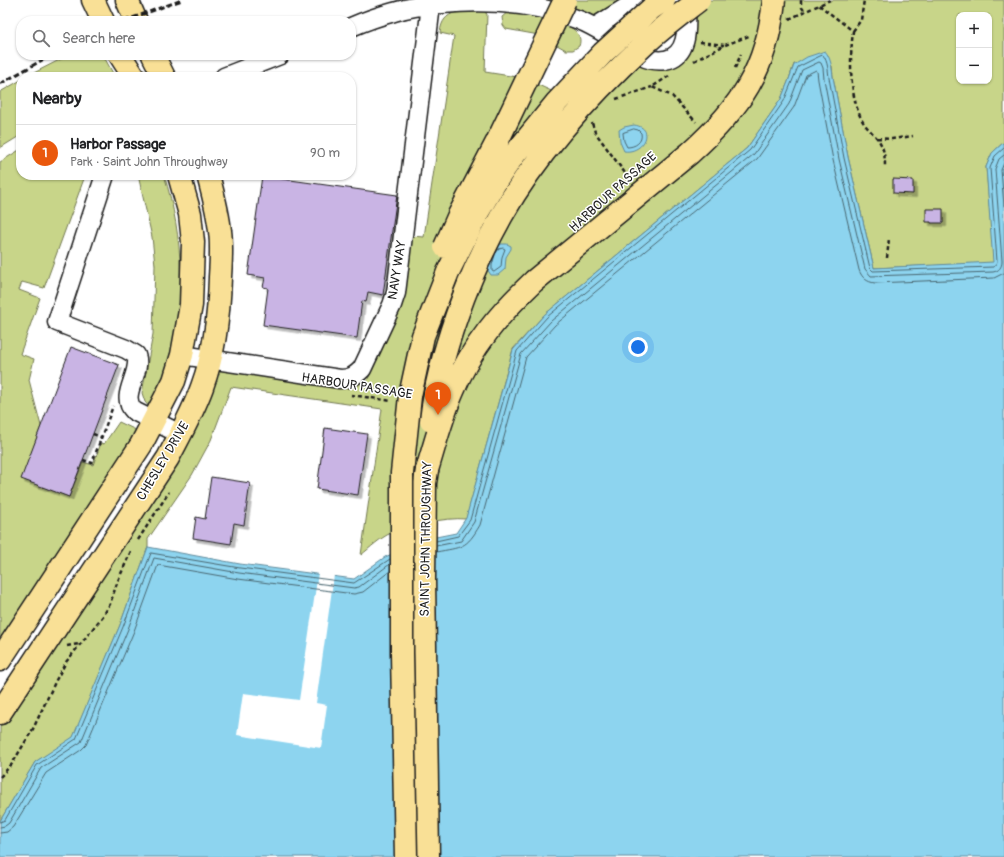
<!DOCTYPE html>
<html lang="en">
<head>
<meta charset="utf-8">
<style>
  body { margin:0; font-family:Pangolin,sans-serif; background:#f2f2f2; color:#202124 }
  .controls { position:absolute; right:12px; top:12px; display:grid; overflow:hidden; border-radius:8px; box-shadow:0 1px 3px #0004 }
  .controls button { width:36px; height:36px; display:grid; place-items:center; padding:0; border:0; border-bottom:1px solid #e0e0e0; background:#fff; color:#202124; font:20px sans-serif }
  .you { position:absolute; left:638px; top:347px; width:14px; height:14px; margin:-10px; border:3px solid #fff; border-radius:50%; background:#1a73e8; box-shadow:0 0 0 6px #1a73e833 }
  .badge { display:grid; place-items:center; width:26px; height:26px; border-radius:50%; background:#ea580c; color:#fff; font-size:13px; font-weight:700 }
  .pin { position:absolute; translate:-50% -33px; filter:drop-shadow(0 1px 2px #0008) }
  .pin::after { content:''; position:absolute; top:21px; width:14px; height:12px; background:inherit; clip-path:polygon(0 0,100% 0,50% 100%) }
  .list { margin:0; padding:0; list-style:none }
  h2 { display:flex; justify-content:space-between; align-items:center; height:52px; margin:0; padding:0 16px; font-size:17px }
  h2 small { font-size:13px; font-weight:400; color:#757577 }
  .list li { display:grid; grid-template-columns:26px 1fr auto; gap:12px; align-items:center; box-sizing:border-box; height:56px; padding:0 16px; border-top:1px solid #e0e0e0 }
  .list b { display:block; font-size:15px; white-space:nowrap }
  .list p { margin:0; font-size:13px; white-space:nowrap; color:#757577 }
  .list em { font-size:13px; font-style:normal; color:#757577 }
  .icon { flex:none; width:22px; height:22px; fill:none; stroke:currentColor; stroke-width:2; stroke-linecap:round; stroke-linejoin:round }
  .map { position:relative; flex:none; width:1004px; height:857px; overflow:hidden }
  .search { position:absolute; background:#fff; box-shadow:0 1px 3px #0004; left:16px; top:16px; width:340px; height:44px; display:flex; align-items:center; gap:10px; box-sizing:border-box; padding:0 14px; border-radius:16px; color:#757577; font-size:15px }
  .panel { position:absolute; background:#fff; box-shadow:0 1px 3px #0004; left:16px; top:72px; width:340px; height:108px; border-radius:16px }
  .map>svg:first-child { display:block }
  .green { fill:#c8d589; stroke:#727852; fill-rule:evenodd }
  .water { fill:#8dd4ef; stroke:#608a9b }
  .pier { fill:#fff }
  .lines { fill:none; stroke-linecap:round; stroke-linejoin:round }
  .shore { stroke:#496670; stroke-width:1 }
  .building { fill:#c9b4e4; stroke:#1c1c1c; filter:url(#shadow) }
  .minor-casing { stroke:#1c1c1c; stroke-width:21 }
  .major-casing { stroke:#1c1c1c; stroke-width:25 }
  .highway-casing { stroke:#1c1c1c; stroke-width:25 }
  .path { stroke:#1c1c1c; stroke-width:2.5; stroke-dasharray:4 3; stroke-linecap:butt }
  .minor { stroke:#fff; stroke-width:18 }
  .major { stroke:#f9e096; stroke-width:22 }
  .highway { stroke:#f9e096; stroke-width:22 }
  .rail { stroke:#1c1c1c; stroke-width:3; stroke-dasharray:6 3; stroke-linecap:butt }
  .highway-bridge-casing { stroke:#1c1c1c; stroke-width:25; stroke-linecap:butt }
  .highway-bridge { stroke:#f9e096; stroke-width:22 }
  .labels { text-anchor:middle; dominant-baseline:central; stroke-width:3; stroke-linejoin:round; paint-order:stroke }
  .street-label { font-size:13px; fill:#1c1c1c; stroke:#fff }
</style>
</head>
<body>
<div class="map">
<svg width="1004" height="857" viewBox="0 0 1004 857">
  <defs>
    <filter id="shadow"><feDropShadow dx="3.5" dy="3.5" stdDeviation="0" flood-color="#0004"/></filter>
  </defs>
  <rect width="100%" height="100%" fill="#fff"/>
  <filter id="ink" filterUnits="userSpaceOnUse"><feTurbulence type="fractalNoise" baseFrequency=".025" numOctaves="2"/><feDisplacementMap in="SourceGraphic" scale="8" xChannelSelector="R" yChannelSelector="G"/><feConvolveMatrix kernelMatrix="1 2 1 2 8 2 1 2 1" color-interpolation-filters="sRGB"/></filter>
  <g filter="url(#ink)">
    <!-- green -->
    <path class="green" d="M477,0H638L595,27Z
      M676,0H1004V142L992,153L986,167L994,263L874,268L848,157L833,77L832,66L794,64L788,82L781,99L747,148L544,315L513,349L466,519C446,517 409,525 391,533C380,538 370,548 361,555L382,409L231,387L211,440L192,475L148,539V547L120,625L73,738L35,762L0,821V713L110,547L211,359L366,383L402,305L411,236L424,237L454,36L440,33C442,8 464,11 483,11L487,14L485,72L523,78L558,94L581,118L624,81L596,66L597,48L601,31L650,60L681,50ZM959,15H989V81H959Z
      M508,12C523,14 589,20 579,46L573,50H566L539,35L506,29L503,25L502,17Z
      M69,55H103L115,77H26Z
      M21,80V135L0,148V92Z
      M21,149V175H83L85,176L44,288L22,282L19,290L40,298L20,354L34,359L29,380L41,426L22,479L69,497L83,462L93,465L101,443L104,444L119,422L138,431L0,640V162Z
      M138,175H164C184,237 187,306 166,368C162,382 156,395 150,408L145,402L142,393L153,334L155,265L152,237Z"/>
    <!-- water -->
    <path class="water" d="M825,51C831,58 832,68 833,77L848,157L874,268L993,262L986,167L992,153L1004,142V857H0V821L35,762L73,737L120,625L148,547L240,564L354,579L385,557L426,539L456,533L466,518L513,350L544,315L747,148L781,99L788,82L794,65L807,57Z
      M634,125C657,128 643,154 624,151L620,142L619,130L624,127Z
      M501,244H507L511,246V249L506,257L505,269L498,275H491L487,269L497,245Z"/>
    <!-- pier -->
    <path class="pier" d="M318,573L334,575L316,703L327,705L321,748L237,735L243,693L299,700Z"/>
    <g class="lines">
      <!-- shore -->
      <path class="shore" d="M634,129L638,130L641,133C643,142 635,147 627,147L624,141L623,133Z
        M1004,163L1001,170L1004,206
        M495,255L492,265V271L494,272L501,267L502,257L505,249L503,248L499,249L495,254
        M436,541L458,536L470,520L517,351L547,317L750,150L784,101L798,67L820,56L823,55C828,62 828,70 829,78L844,158L870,268L873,271L993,267L996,265L997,261L990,168L995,156L1004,148
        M436,546L461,541L474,522L521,354L551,321L754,154L789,104L802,70L819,62L821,63L823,68L824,79L839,159L865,269L871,276L993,272C999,271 1002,267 1002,261L995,169L999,159L1004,155
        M436,552C462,547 466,549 480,525L526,357L555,325L757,159L794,107L806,75L816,70L817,71L818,80L833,160L859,270C862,278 867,282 875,283L994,278L1004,273
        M0,822L5,820L37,765L76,739L123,627L151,553L240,568L354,583L390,559
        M0,827L5,826L9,823L41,768L81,742L128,629L154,558L239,573L354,588L359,587L390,564
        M0,833L7,832L13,827L46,773L81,750L86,745L134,631L158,565L238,579L354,594L363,592L390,571"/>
    </g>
    <!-- building -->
    <path class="building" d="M262,176L397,195L383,295L368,292L366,302L362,301L357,338L263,325L268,288L263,287L265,278L248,275Z
      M893,179L913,180V194L893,193Z
      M926,209H943V223H931V222H926Z
      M71,347L119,365L69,497L21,479Z
      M325,428L367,434L358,495L317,489Z
      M211,477L250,483L244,525L234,523L231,544L193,538L196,517L205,519Z"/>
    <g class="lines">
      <defs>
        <path id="minor" d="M351,27C365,21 379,16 394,12C409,7 426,5 442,4C488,0 535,2 579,20C592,25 604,33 616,40C631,50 645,63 665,60C688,56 687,29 686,10L676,0
          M595,27L638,0
          M224,77L280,55
          M105,175L57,322L126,349L136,355C143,373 118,395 134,411L180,434
          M182,355L340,379C350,379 355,376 362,369L392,305L396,293L431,5"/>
        <path id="major" d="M93,0L103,21
          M127,0L136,21
          M120,55L134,77
          M153,55L164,77
          M0,660L141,445L174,381L182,355L191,305L193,242L190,214L179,175
          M0,713L168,458C180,435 193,412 202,387C215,352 219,314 220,277C221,262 222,246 220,231C218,212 213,194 208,175"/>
        <path id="highway" d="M427,470L425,483L424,579L428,857"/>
      </defs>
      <!-- minor casing -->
      <use href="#minor" class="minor-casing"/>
      <!-- major casing -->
      <use href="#major" class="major-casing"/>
      <!-- highway casing -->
      <use href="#highway" class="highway-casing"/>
      <!-- path -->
      <path class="path" d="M801,0V6L805,12
        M819,5L853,31C850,58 849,90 860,116C864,126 871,131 877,138C884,147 885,156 885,167
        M789,19L830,0
        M853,31L861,20L864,0
        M700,42L724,45
        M694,61L725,45L749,36
        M735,68L741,54
        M669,76L652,87L672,96L696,122
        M616,99L652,87
        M592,123L595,132L630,180
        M877,138L892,139L913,136
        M887,258L889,238
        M351,395L392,401
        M93,434L101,437
        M83,460L92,463L113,406
        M138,540L169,492
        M67,646L79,644
        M0,777L12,764L33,729L56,680L66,662L103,616L110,604L117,583L131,551"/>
      <!-- minor -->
      <use href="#minor" class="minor"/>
      <!-- major -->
      <use href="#major" class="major"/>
      <!-- highway -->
      <use href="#highway" class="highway"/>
      <!-- rail -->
      <path class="rail" d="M124,21L182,0
        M0,84L51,55"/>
      <defs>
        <path id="highway-bridge" d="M445,247L459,215L497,142L565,0
          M431,421C435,385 445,349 457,315C469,281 484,247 502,215C537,153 592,93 645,44C662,28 681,14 699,0
          M427,470C435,444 442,416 453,391C471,347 500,313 534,281L690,153C741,107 767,70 774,0
          M406,857L402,653V473L410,396L423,336L448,272L478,212L496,181L514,155L557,102L603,53L652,8L664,0"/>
      </defs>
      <!-- highway-bridge casing -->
      <use href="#highway-bridge" class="highway-bridge-casing"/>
      <!-- highway-bridge -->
      <use href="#highway-bridge" class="highway-bridge"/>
    </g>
  </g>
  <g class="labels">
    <!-- street labels -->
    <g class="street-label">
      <text transform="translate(613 192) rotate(-42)">HARBOUR PASSAGE</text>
      <text transform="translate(397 270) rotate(-81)">NAVY WAY</text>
      <text transform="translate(357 386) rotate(9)">HARBOUR PASSAGE</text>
      <text transform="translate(163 461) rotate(-59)">CHESLEY DRIVE</text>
      <text transform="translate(426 539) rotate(-89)">SAINT JOHN THROUGHWAY</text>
    </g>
  </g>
</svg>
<div class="controls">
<button>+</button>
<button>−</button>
</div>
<div class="you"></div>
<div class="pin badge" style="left:438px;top:415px">1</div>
<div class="search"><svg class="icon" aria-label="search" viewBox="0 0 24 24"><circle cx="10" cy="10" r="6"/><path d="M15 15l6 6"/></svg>Search here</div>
<section class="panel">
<h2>Nearby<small></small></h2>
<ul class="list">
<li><span class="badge">1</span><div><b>Harbor Passage</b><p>Park · Saint John Throughway</p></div><em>90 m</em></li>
</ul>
</section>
</div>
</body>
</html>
